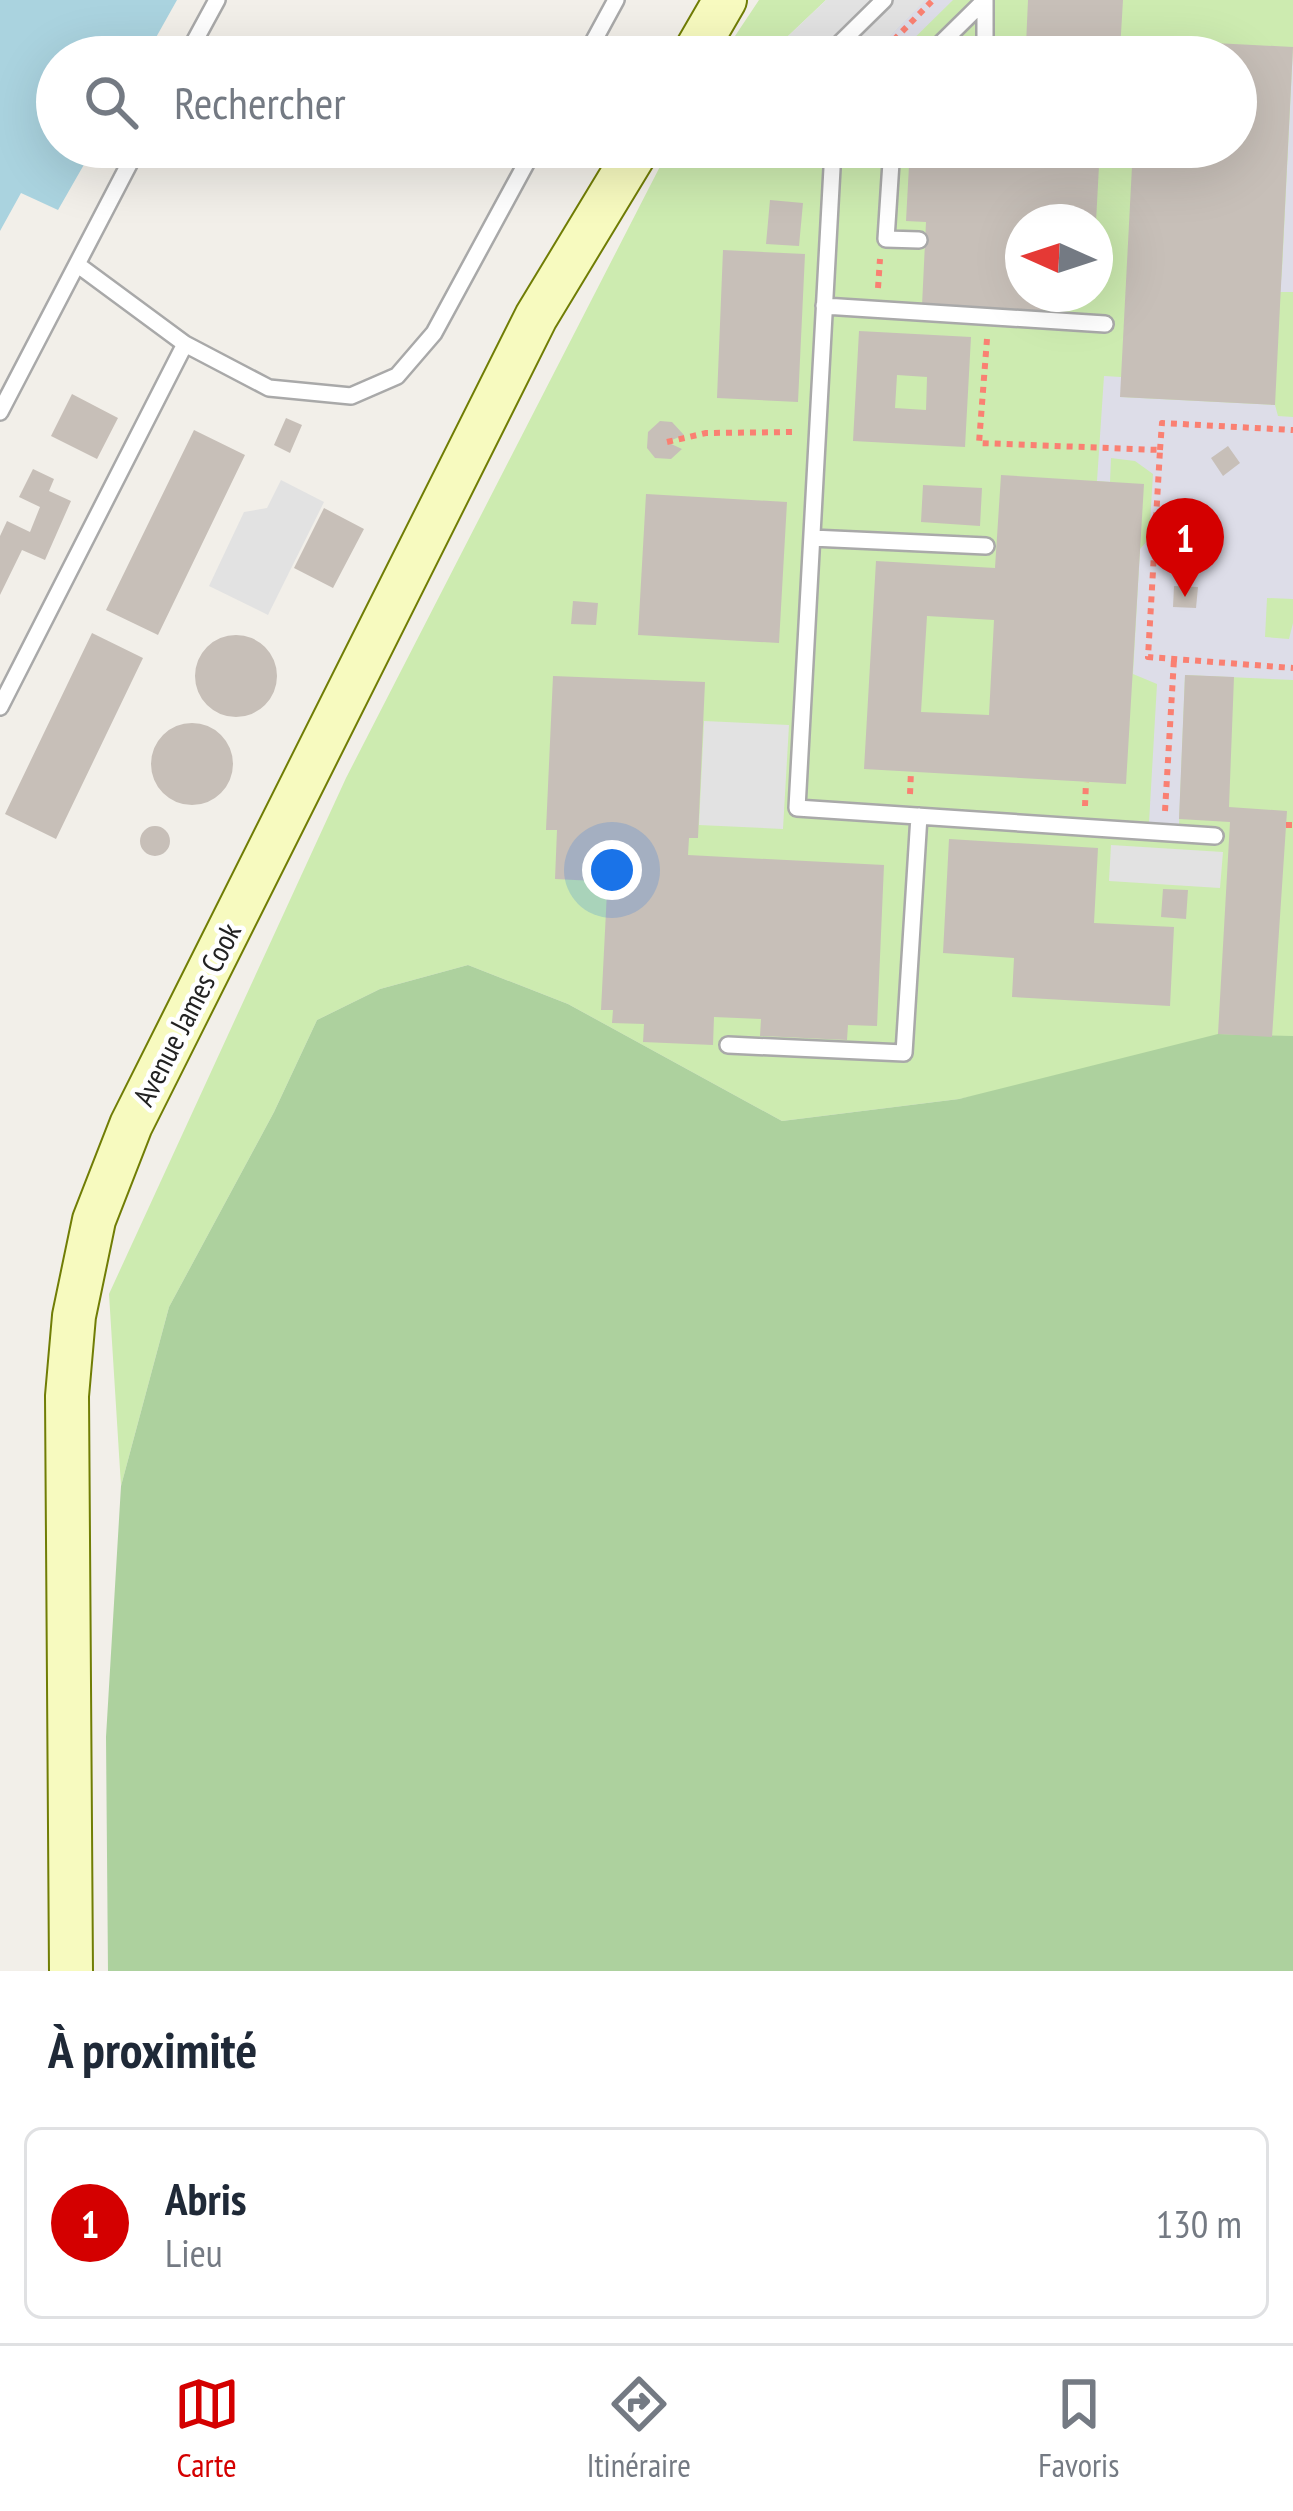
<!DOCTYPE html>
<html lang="fr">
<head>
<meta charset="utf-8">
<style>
  body { margin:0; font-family:"PT Sans Narrow",sans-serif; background:#f6f6f7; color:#1f2937 }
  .compass { position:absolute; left:1005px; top:204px; width:108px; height:108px; border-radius:50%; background:#fff; box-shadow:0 12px 48px #0002; rotate:273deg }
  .you { position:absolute; left:612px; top:870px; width:42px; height:42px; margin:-30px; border:9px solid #fff; border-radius:50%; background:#1a73e8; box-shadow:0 0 0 18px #1a73e833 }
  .badge { display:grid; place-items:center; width:78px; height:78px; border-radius:50%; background:#d40000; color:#fff; font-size:39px; font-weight:700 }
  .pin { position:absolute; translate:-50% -99px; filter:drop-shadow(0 3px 6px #0008) }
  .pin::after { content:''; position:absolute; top:63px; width:42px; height:36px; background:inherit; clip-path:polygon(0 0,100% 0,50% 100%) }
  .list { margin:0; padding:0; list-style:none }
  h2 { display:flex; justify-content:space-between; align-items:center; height:156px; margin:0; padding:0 48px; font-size:51px }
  h2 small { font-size:39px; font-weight:400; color:#747a83 }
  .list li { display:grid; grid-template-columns:78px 1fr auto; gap:36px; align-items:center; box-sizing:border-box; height:192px; margin:0 24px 24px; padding:0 24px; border:3px solid #e0e1e3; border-radius:18px }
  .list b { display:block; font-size:45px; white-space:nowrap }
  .list p { margin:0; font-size:39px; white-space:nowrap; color:#747a83 }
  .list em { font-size:39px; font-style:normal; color:#747a83 }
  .icon { flex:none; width:66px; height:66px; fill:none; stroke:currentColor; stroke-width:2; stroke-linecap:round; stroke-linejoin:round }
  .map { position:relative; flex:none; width:1293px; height:1971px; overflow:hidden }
  .search { position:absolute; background:#fff; box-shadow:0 12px 48px #0002; left:36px; right:36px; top:36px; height:132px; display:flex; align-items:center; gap:30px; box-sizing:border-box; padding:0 42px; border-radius:66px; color:#747a83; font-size:45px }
  .sheet { height:372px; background:#fff }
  nav { display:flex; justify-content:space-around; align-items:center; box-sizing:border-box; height:168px; border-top:3px solid #e0e1e3; background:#fff; font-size:33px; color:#747a83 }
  nav a { display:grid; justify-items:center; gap:6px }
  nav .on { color:#d40000 }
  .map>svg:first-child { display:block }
  .grass { fill:#cdebb0; fill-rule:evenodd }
  .forest { fill:#add19e }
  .parking { fill:#e2e2e2 }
  .plaza { fill:#dddde8 }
  .water { fill:#aad3df }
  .building { fill:#c7bfb8; fill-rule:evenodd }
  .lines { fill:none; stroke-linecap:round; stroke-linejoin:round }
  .lane-casing { stroke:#a9a9a9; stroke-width:20 }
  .secondary-casing { stroke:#707d05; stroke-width:46 }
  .path { stroke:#fa8072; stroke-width:6; stroke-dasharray:6 6; stroke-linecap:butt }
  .lane { stroke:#fff; stroke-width:15 }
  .secondary { stroke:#f7fabf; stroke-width:42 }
  .labels { text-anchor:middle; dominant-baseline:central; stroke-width:9; stroke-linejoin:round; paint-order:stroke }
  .street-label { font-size:30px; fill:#222; stroke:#fff }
</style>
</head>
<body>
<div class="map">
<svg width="1293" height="1971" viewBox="0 0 1293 1971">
  <rect width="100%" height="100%" fill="#f2efe9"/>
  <!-- grass -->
  <path class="grass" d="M759,0H826L766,57H721Z
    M925,0H1293V1036L1272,1037L959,1099L782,1121L568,1004L468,965L380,989L317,1020L274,1112L169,1307L121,1486L109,1294L346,778L670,147H767L773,153L780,147H1236V57H869ZM1023,222H1095V294H1023Z"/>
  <!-- forest -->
  <path class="forest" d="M468,965L568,1004L782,1121L959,1099L1218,1034L1293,1036V1971H108L106,1737L121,1486L169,1307L274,1112L317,1020L380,989Z"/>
  <!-- parking -->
  <path class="parking" d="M826,0H925L869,57H766Z
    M281,480L324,502L268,615L209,586L244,512L267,508Z
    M704,721L789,725L783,829L699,825Z
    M1111,845L1223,852L1220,888L1109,881Z"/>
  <!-- plaza -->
  <path class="plaza" d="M925,0H953L895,57H869Z
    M1293,47V292H1280L1282,271Z
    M1104,376L1121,377V397L1275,405L1278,416L1293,417V599L1267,598L1265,637L1289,639L1293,623V680L1185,675L1179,824L1149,823L1157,684L1133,674L1140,549L1149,539L1153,474L1135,461L1111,458L1110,482L1097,481Z"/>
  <!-- water -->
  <path class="water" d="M0,0H177L145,57H57V147H94L58,210L21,193L0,231Z"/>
  <!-- building -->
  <path class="building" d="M1028,0H1123L1120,50L1026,45Z
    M1138,39L1293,47L1275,405L1120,397L1133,147H1236V57H1137Z
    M910,147H1100L1096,222H1023V294H1044L1043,313L922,306L926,222L906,221Z
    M770,200L803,203L799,246L766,244Z
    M723,250L805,254L798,402L717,398Z
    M859,331L971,337L965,447L853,441ZM897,375L927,377L926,410L895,408Z
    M72,394L118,418L97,459L51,436Z
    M286,418L302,425L290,453L274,445Z
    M660,421L672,422L684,435L667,442L682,449L671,459L655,458L647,448L648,432Z
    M194,430L245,455L158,635L106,610Z
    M1228,446L1240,463L1223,476L1211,458Z
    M33,469L54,479L49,491L71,501L45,560L22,550L0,595V536L7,521L30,532L40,507L19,497Z
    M1001,475L1144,484L1126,784L864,769L876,561L995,568ZM927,616L994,620L989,715L921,712Z
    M923,485L982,488L980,526L921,522Z
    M646,494L787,502L779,643L638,635Z
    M324,508L364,529L333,588L294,568Z
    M1174,586L1198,587L1196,608L1173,607Z
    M573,601L598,603L596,625L571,624Z
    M92,633L143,658L56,839L5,814Z
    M195 676a41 41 0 1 1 82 0a41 41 0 1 1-82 0Z
    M1185,675L1234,677L1229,807L1287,811L1272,1037L1218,1034L1230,822L1179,819Z
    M553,676L705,682L698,838H689L688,855L884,865L877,1026L848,1025L847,1040L760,1036L761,1019L714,1017L713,1045L643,1042L644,1024L612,1023L613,1010H601L609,852L597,851L595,881L555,879L557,830H546Z
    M151 764a41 41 0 1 1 82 0a41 41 0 1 1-82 0Z
    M140 841a15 15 0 1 1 30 0a15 15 0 1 1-30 0Z
    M949,839L1098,848L1094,923L1174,927L1170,1006L1012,997L1014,958L943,953Z
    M1163,889L1188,890L1186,919L1161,917Z"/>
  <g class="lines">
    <defs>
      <path id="lane" d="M985,0V57
        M186,57L217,0
        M585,57L616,0
        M826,57L884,0
        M927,57L985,0
        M836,147L833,150L797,808L1215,836
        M892,147L886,239L919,240
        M78,265L185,344L269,388L351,396L397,376L434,333L535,147
        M824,306L1105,324
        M0,412L138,147
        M812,538L986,546
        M0,707L185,344
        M728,1045L904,1053L919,816"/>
      <path id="secondary" d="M692,57L725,0
        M71,1971L67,1396L74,1316L94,1220L131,1125L536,317L639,147"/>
    </defs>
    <!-- lane casing -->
    <use href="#lane" class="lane-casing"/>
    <!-- secondary casing -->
    <use href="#secondary" class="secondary-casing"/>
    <!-- path -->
    <path class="path" d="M877,57L933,0
      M781,155L788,147
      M878,288L880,259
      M987,339L979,443L1160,450L1148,657L1293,668
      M667,442L706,433L796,432
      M1160,450L1162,423L1293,430
      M910,794L911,771
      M1085,806L1086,782
      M1165,811L1174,659
      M1286,825H1293"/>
    <!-- lane -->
    <use href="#lane" class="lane"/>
    <!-- secondary -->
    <use href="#secondary" class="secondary"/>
  </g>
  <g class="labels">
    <!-- street labels -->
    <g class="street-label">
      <text transform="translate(186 1014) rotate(-63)">Avenue James Cook</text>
    </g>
  </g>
</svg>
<svg class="compass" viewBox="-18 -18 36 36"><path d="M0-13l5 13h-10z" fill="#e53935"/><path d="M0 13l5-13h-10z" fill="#747a83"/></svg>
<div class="you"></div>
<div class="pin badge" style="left:1185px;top:597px">1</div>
<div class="search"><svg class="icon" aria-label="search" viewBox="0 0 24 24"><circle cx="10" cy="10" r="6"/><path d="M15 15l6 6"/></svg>Rechercher</div>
</div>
<section class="sheet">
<h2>À proximité<small></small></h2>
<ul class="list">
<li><span class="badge">1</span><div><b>Abris</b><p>Lieu</p></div><em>130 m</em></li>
</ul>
</section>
<nav>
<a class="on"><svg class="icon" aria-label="map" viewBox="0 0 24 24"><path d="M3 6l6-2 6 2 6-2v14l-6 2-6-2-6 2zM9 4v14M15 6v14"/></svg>Carte</a>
<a><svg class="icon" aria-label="directions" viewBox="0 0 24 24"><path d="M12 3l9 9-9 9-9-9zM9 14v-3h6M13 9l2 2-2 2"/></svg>Itinéraire</a>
<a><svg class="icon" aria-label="saved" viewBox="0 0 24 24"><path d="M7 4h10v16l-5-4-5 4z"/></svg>Favoris</a>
</nav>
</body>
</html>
